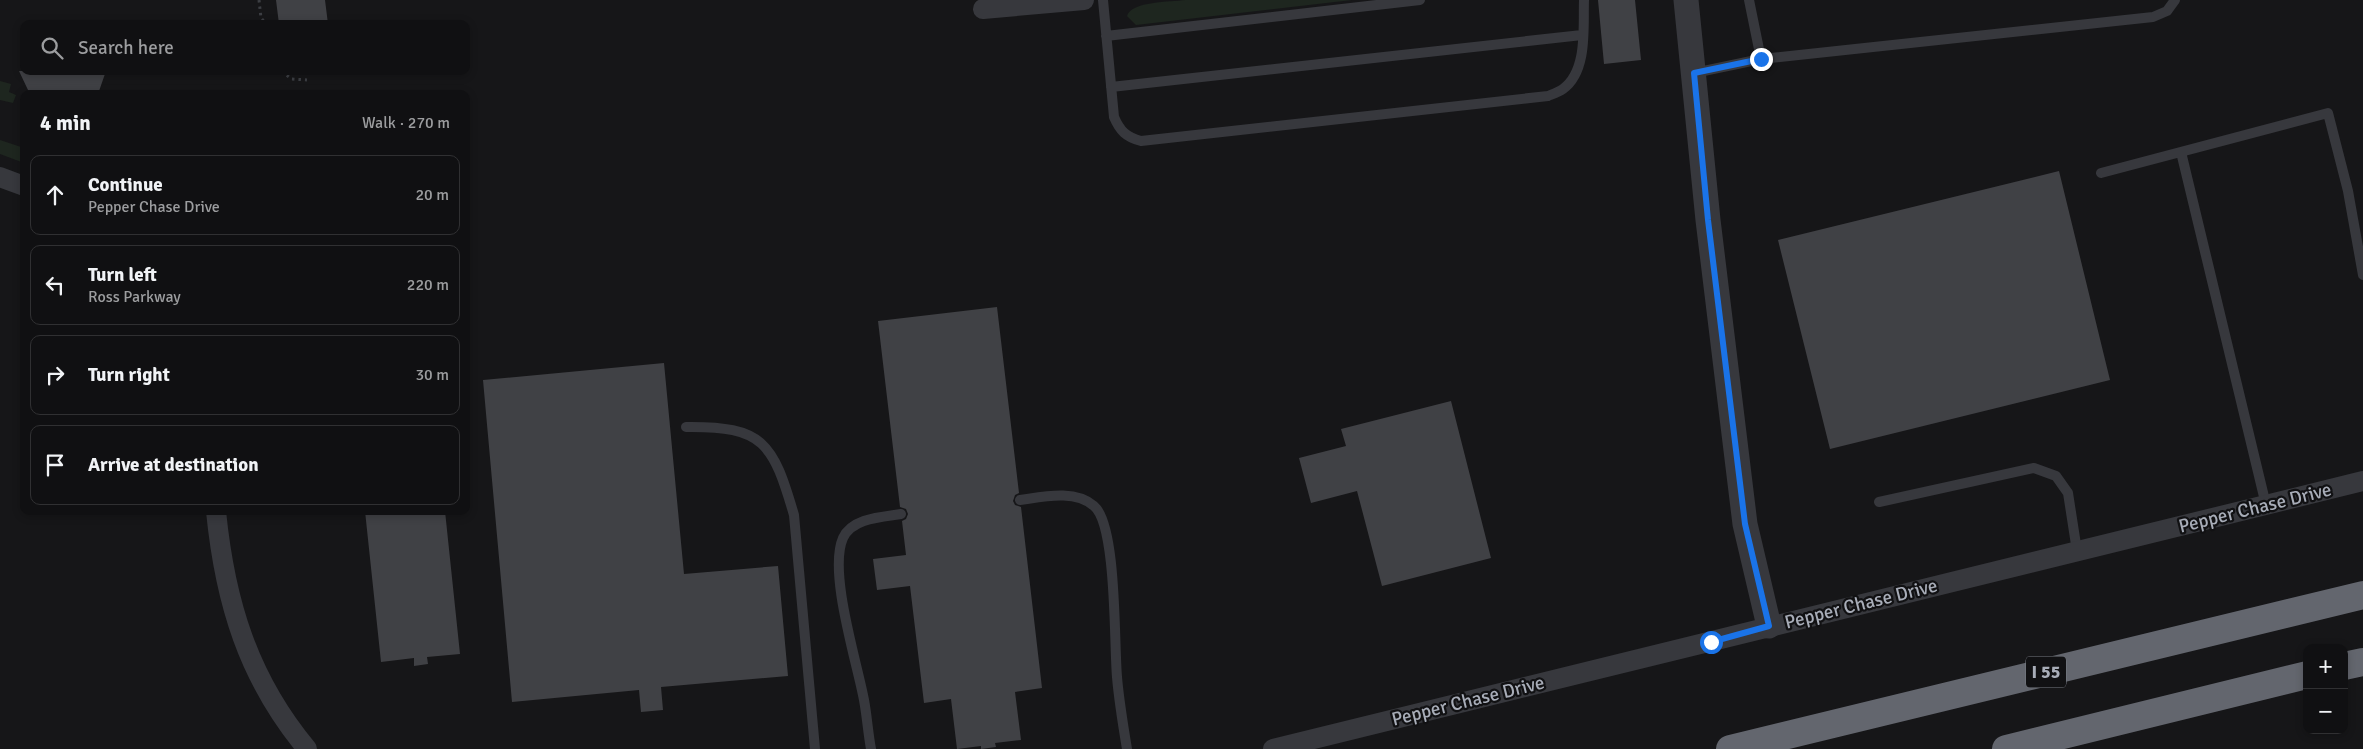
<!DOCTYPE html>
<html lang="en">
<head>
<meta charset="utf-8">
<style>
  body { margin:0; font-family:Signika,sans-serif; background:#1e1e20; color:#f1f3f6 }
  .controls { position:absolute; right:15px; bottom:15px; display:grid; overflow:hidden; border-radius:10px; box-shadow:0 2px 8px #0003 }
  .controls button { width:45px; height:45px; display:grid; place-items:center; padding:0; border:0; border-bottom:1px solid #303032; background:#101012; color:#f1f3f6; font:25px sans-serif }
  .stop { position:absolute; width:15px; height:15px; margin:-11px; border:4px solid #1a73e8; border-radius:50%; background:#fff }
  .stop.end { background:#1a73e8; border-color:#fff; box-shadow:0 1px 5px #0008 }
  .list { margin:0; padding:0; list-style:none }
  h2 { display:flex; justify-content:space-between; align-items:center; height:65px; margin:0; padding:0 20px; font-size:21px }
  h2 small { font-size:16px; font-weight:400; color:#9c9d9f }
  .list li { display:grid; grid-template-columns:32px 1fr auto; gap:15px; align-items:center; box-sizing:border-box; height:80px; margin:0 10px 10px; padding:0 10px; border:1px solid #303032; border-radius:10px }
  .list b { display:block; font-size:19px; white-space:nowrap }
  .list p { margin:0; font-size:16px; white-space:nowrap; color:#9c9d9f }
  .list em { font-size:16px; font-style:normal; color:#9c9d9f }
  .icon { flex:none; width:28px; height:28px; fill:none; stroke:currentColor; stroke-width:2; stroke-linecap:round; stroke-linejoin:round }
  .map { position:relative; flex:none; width:2363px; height:749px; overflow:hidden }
  .search { position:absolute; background:#101012; box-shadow:0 2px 8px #0003; left:20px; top:20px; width:450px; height:55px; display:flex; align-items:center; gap:12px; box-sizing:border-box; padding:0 18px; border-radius:10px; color:#9c9d9f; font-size:19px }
  .panel { position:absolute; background:#101012; box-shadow:0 2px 8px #0003; left:20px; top:90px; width:450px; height:425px; border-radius:10px }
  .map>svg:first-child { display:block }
  .green { fill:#1e261f }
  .building { fill:#404145 }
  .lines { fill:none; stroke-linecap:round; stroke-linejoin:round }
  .path { stroke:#3d3f44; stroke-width:3; stroke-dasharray:2.5 4; stroke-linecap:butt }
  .service { stroke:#37383d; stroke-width:10 }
  .minor { stroke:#37383d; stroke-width:20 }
  .tertiary { stroke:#37383d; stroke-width:25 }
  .motorway { stroke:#63666e; stroke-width:28 }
  .route { stroke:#1a73e8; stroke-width:6 }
  .labels { text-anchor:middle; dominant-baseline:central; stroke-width:4.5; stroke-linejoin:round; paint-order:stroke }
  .shield { fill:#111113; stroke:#7b7e86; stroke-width:1 }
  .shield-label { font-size:18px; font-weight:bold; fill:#a8adb8 }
  .street-label { font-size:19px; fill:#a8adb8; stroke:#111113 }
</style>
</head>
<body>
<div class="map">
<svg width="2363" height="749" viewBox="0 0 2363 749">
  <rect width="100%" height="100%" fill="#161618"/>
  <!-- green -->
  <path class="green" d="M1185,0H1352L1136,25L1127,16C1132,1 1170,2 1185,0Z
    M0,81L11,84L9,92L16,95L13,103L0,100Z
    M0,140L24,148V163L0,154Z"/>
  <!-- building -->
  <path class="building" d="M276,0H325L328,24H279Z
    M1598,0H1635L1641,60L1604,64Z
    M19,71H106L98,94H40L28,90Z
    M2059,171L2110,380L1830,449L1778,240Z
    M997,307L1019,493L1015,495L1013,501L1015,505L1021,507L1042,688L1015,692L1021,740L995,743L996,747L981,749V746L957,749L951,699L924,703L910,586L877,590L873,559L906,555L902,521L906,519L908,514L906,509L900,507L878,321Z
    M664,363L684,574L778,566L788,676L661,687L663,710L641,712L639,690L512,702L483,380Z
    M1451,401L1491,558L1382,586L1357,491L1311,503L1299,458L1346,446L1341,429Z
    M365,511H445L460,654L427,657L428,664L414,666V658L381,662Z"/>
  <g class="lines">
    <!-- path -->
    <path class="path" d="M259,0L261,18L266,24
      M282,71L291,79L307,80"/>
    <!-- service -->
    <path class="service" d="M1103,0L1114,117C1120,131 1126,137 1141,141L1548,96C1553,94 1559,92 1563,89C1588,71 1583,27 1584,0
      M1749,0L1761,59
      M1106,36L1420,0
      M1694,73L1761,59L2153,17L2167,11L2175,0
      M1111,87L1582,35
      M2181,152L2266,505
      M2101,173L2328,113L2348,191L2363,275
      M686,427C764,426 773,443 794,515L815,749
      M1020,500C1042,497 1075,489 1094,506C1117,525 1114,644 1117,677C1119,701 1123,725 1127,749
      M1879,502L2034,468L2056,476L2068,493L2077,551
      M871,749C868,733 867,716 864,700C857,662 828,572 843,538C852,518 882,517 901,514"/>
    <!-- minor -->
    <path class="minor" d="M983,9L1084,0
      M0,177L24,186
      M216,511C225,602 248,678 307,749
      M1273,749L2363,481"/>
    <!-- tertiary -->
    <path class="tertiary" d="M1686,0L1708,220L1745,524L1769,626"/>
    <!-- motorway -->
    <path class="motorway" d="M2344,666L2363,662
      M1730,749L2363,595
      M2006,749L2307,675"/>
  </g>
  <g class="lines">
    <!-- route -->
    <path class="route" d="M1711,642L1769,626L1745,524L1708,220L1694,73L1761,59"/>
  </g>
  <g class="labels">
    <!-- shield labels -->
    <rect class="shield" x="2026" y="656.5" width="40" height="31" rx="4"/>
    <g class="shield-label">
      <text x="2046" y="672">I 55</text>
    </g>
    <!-- street labels -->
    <g class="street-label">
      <text transform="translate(2255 508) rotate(-14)">Pepper Chase Drive</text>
      <text transform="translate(1861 604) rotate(-14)">Pepper Chase Drive</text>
      <text transform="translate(1468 701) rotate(-14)">Pepper Chase Drive</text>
    </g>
  </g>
</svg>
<div class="controls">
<button>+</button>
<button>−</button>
</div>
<div class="stop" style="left:1711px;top:642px"></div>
<div class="stop end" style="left:1761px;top:59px"></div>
<div class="search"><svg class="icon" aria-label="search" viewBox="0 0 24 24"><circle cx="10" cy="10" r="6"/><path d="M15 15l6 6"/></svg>Search here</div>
<section class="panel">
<h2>4 min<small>Walk · 270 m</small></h2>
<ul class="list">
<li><svg class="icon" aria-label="ahead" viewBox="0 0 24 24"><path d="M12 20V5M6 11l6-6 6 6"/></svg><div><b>Continue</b><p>Pepper Chase Drive</p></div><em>20 m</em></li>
<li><svg class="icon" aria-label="left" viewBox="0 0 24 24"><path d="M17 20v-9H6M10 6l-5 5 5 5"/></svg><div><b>Turn left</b><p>Ross Parkway</p></div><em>220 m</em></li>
<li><svg class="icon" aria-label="right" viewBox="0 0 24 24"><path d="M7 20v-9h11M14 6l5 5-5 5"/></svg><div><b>Turn right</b></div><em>30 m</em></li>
<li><svg class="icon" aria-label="arrive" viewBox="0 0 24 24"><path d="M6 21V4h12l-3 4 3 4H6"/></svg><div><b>Arrive at destination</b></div></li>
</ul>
</section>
</div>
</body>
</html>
